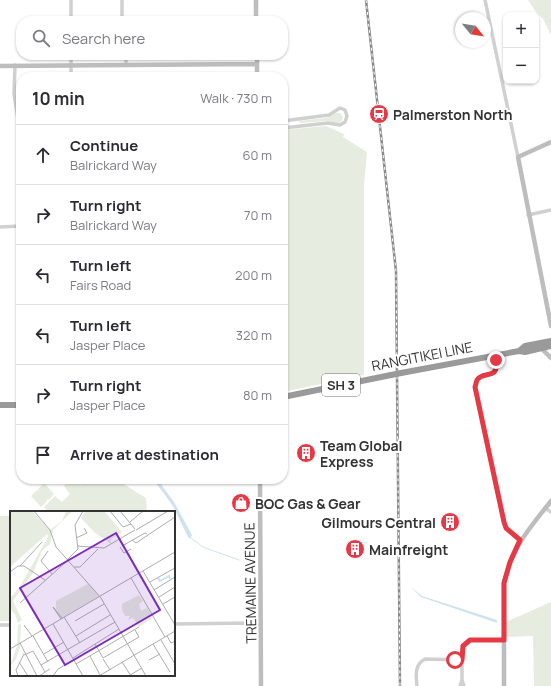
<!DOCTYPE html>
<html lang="en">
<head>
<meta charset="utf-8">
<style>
  body { margin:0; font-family:Manrope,sans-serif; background:#f2f2f3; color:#2b2b33 }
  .controls { position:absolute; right:12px; top:12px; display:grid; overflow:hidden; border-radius:8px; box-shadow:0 1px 3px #0004 }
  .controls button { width:36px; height:36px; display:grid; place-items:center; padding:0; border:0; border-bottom:1px solid #e1e1e2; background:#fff; color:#2b2b33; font:20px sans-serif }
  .compass { position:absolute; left:455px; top:12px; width:36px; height:36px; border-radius:50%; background:#fff; box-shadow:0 1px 3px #0004; rotate:120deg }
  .stop { position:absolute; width:12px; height:12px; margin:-9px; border:3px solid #e63946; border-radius:50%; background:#fff }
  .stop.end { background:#e63946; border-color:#fff; box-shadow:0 1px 4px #0008 }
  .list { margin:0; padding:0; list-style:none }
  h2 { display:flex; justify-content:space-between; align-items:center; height:52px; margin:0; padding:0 16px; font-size:17px }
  h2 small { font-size:13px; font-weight:400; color:#7c7c81 }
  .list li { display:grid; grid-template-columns:26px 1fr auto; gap:12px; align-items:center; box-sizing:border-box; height:60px; padding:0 16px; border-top:1px solid #e1e1e2 }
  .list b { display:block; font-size:15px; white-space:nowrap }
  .list p { margin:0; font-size:13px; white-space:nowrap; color:#7c7c81 }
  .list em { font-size:13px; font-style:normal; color:#7c7c81 }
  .icon { flex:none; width:22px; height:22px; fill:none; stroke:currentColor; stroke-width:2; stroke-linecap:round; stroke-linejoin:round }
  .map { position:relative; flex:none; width:551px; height:686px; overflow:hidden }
  .search { position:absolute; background:#fff; box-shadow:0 1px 3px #0004; left:16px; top:16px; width:272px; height:44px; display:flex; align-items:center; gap:10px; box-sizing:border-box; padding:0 14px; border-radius:16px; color:#7c7c81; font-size:15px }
  .panel { position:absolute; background:#fff; box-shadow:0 1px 3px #0004; left:16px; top:72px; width:272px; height:412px; border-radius:16px }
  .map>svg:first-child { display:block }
  .green { fill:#e6ecdf }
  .water { fill:#cfe2ee }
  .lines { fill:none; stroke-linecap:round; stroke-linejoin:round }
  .stream { stroke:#cfe2ee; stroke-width:1 }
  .street { stroke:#d0d0d0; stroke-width:3.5 }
  .secondary { stroke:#bdbdbd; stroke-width:4.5 }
  .highway { stroke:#9a9a9a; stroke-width:6 }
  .rail-casing { stroke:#888; stroke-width:2.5 }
  .rail { stroke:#fff; stroke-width:1; stroke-dasharray:3; stroke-linecap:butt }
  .highway-bridge { stroke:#9a9a9a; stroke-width:6 }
  .route { stroke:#e63946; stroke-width:5 }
  .labels { text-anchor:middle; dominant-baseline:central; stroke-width:4; stroke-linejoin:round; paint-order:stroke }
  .shield { fill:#fff; stroke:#707070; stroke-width:1 }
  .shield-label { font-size:13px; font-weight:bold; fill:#333 }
  .poi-label { font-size:14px; font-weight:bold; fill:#333; stroke:#fff; text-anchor:start }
  .street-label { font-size:14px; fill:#333; stroke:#fff }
  .inset-river { fill:none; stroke:#cfe2ee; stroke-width:2 }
  .inset-road { fill:none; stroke:#adadad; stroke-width:1 }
  .view { fill:#7b2cbf; fill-opacity:0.15; stroke:#7b2cbf; stroke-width:2 }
  .inset-edge { fill:none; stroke:#333; stroke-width:2 }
</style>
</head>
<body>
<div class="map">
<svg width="551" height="686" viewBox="0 0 551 686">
  <rect width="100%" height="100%" fill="#fff"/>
  <!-- green -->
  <path class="green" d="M528,0H551V35L543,19L536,12Z
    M336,113H340L343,117L342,121L339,123L326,121L300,123L299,121L326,118Z
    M326,126L344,134L343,137L367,152L364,185V375L283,392V130Z
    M70,479H74L80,485L87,479H109L114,482L117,480L146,498L147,512H48L44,507L55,496L62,502L70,494L64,486Z
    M44,483L54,494L49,500L47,499V501L41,507L31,496L37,490L38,491L39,490L38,489Z
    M0,516H11V621H0Z
    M551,602V686H534L533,636L506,637V622Z"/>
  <!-- water -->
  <path class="water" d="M153,479H157L174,502L192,535L190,539L188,537L173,506Z
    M410,586L422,596L497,620V623L421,597Z"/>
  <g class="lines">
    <!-- stream -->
    <path class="stream" d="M191,538L203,547L239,560"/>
    <!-- street -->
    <path class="street" d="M71,0V21
      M122,0V21
      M485,0L518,157
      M71,55V77
      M126,55V65
      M15,65L14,94L20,132L21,320
      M283,121L329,115L340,108L345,110L347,116L345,122L340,125L328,123L283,128
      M528,215L551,210
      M0,227L20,226
      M495,355C501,384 483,368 477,380C476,382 476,385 475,387L504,522L506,528L520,540
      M545,508L551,512
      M174,624L251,623L260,626
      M0,625H11
      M462,680V652L463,646L470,640H504
      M417,686C416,676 414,665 425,659L462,660
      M460,686L462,680L464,686"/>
    <!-- secondary -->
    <path class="secondary" d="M256,0V21
      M257,55V77
      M0,66L257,64
      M551,142L518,157L551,326
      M542,349L551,358
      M260,479L261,686
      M504,686V583C512,547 529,529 551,501"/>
    <!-- highway -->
    <path class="highway" d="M519,351L525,346L551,341
      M401,373L519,351L525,352L551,346
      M283,397L391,375
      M0,405H21"/>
    <defs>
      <path id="rail" d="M366,0L396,271L400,686"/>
    </defs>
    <!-- rail casing -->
    <use href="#rail" class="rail-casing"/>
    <!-- rail -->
    <use href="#rail" class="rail"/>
    <!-- highway-bridge -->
    <path class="highway-bridge" d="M391,375L401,373"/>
  </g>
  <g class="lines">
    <!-- route -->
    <path class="route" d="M455,660H462L463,646L470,640H504V583L510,562L520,540L506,528L504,522L475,387C476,385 476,382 477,380C483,370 499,381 496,360"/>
  </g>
  <!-- icons -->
  <defs>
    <symbol id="station-disc" viewBox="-11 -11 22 22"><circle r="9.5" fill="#e63946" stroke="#fff"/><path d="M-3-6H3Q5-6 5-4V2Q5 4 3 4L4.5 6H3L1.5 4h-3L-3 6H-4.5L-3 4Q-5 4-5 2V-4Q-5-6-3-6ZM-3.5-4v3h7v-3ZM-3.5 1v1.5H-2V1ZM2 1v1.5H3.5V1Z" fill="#fff"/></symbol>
    <symbol id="building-disc" viewBox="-11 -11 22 22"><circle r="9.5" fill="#e63946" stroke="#fff"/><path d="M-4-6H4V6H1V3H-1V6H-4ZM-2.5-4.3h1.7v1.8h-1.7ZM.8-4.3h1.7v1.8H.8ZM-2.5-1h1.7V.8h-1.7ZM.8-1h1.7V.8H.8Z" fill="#fff"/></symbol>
    <symbol id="shop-disc" viewBox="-11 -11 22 22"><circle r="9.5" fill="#e63946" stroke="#fff"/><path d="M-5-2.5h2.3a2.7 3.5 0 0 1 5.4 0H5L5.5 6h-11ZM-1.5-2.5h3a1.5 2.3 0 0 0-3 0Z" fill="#fff"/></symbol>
  </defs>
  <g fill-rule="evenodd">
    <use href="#station-disc" x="368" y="103" width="22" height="22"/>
    <use href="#building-disc" x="295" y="442" width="22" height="22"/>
    <use href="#shop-disc" x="230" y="492" width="22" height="22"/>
    <use href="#building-disc" x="439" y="511" width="22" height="22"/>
    <use href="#building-disc" x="344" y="538" width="22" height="22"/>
  </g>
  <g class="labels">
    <!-- shield labels -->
    <rect class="shield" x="322" y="374" width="38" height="22" rx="3"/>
    <g class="shield-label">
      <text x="341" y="385">SH 3</text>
    </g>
    <!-- poi labels -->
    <g class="poi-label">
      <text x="393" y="114">Palmerston North</text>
      <text x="320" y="445">Team Global<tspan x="320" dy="16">Express</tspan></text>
      <text x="255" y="503">BOC Gas &amp; Gear</text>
      <text x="436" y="522" text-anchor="end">Gilmours Central</text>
      <text x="369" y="549">Mainfreight</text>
    </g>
    <!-- street labels -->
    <g class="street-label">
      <text transform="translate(422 356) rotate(-11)">RANGITIKEI LINE</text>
      <text transform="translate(250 583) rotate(-91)">TREMAINE AVENUE</text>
    </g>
  </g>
  <!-- overview -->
  <g transform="translate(10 511)">
    <rect width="165" height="165" fill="#fff"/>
    <path d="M1,0H22L40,19L52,10L56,0H63L43,19L40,33L32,40L23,62L3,90L12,109L8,112L5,103L0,98V87L9,77L38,26L37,23L0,56ZM75,0H94L112,21L101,28V33L84,21L71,7ZM78,73L89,85L52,107L46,98V90ZM129,84L133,90L129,93L131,100L137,97L143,107L129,116L123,107L118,109L120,105H115L112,99V93ZM11,112L10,136L6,148L0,155L7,135L8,114Z" fill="#e6ecdf"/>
    <path class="inset-river" d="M148,67L150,70L159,65L160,68"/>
    <path class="inset-road" d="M24,0L40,19L46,36L55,46M100,0L113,16L121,13M110,0L125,18M120,11L133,0M126,19L158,0M66,27L77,22L74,17M122,29L126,32L165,6M116,33L112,35L135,22L137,23M67,35L94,37L125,19M110,36L114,42L121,38M38,40L31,50L42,63M54,45L91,87L136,165M57,49L68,38L65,14L73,0M10,55L32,31M64,56H70L88,38M133,60L165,114M0,61L8,55H14L35,69M121,67L155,126M140,71L165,57M144,79L165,66M149,86L165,76M10,92L57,50M153,93L165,86M54,106L70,132M51,108L43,96L52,107M65,110L94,93M43,113L73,165M14,114L22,125M23,125L38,151M66,125L100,104M157,125L161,132L165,130M151,129L165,153M10,132L27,165M85,133L93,147M143,133L160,161M0,138L165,41M34,143L54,131M14,144L23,140L35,161M80,145L90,164M63,147L109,118M93,147L129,126L125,119M93,148L100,159M139,149L150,143M9,151L18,165M112,151L121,165M66,153L129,116M31,154L105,111M120,164L132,157M8,165L6,159L14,143M29,165L40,158M43,165L48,158L64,149M89,165L165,120"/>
    <path class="view" d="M106,22L150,99L55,154L10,77Z"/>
    <rect width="165" height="165" class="inset-edge"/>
  </g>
</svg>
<div class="controls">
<button>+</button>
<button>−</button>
</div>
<svg class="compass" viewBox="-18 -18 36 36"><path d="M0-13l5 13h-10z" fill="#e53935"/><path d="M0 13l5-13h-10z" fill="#7c7c81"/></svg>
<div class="stop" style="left:455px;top:660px"></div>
<div class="stop end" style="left:496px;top:360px"></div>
<div class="search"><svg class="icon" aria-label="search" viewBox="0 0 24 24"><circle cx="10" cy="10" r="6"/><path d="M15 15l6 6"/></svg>Search here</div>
<section class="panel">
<h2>10 min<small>Walk · 730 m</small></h2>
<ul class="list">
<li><svg class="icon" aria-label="ahead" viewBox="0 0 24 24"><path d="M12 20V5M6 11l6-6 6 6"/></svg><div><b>Continue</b><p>Balrickard Way</p></div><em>60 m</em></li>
<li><svg class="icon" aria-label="right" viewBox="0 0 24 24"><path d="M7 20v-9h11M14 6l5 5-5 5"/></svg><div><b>Turn right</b><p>Balrickard Way</p></div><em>70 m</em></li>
<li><svg class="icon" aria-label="left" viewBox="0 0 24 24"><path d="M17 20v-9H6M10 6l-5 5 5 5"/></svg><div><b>Turn left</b><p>Fairs Road</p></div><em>200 m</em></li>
<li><svg class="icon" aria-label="left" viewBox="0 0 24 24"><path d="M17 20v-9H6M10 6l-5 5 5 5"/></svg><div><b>Turn left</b><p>Jasper Place</p></div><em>320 m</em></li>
<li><svg class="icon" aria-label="right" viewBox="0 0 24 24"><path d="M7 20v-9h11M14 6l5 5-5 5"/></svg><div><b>Turn right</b><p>Jasper Place</p></div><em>80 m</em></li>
<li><svg class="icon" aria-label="arrive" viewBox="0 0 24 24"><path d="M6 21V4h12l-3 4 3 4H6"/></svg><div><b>Arrive at destination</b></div></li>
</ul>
</section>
</div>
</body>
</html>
